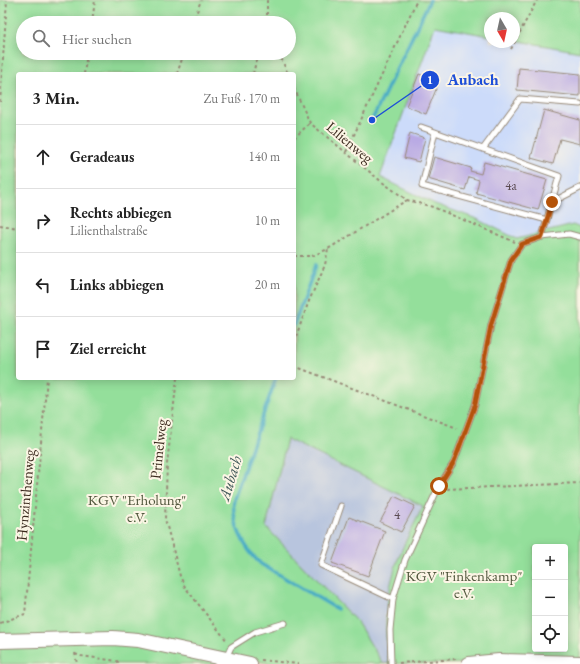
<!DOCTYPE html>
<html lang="de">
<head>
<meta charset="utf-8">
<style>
  body { margin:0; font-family:"EB Garamond",serif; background:#f2f2f2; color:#222 }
  .controls { position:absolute; right:12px; bottom:12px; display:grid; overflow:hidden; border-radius:4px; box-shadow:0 2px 10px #0003 }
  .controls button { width:36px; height:36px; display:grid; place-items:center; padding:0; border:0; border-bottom:1px solid #e0e0e0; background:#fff; color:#222; font:20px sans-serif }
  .compass { position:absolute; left:484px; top:12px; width:36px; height:36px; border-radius:50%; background:#fff; box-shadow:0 2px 10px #0003; rotate:171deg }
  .stop { position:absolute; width:12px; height:12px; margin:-9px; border:3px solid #b45309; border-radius:50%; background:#fff }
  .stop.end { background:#b45309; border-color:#fff; box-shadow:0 1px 4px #0008 }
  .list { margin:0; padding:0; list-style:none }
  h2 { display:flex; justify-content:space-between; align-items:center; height:52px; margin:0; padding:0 16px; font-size:17px }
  h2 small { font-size:13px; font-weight:400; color:#767676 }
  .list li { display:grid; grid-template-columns:26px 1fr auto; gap:12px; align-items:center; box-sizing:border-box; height:64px; padding:0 16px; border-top:1px solid #e0e0e0 }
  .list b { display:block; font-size:15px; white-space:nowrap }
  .list p { margin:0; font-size:13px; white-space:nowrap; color:#767676 }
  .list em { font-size:13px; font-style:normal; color:#767676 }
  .icon { flex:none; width:22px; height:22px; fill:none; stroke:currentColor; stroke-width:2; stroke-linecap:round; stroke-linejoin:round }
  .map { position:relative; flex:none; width:580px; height:664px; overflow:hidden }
  .search { position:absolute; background:#fff; box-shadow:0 2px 10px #0003; left:16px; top:16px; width:280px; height:44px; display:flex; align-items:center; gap:10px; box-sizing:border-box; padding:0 14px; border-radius:22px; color:#767676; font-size:15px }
  .panel { position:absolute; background:#fff; box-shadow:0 2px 10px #0003; left:16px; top:72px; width:280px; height:308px; border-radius:4px }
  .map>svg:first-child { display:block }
  .built { fill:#ccdbfa }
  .industrial { fill:#b8c5de }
  .green { fill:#94df9b; stroke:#68845c; fill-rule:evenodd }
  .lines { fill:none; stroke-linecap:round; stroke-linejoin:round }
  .stream { stroke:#46abc5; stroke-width:3.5 }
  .building { fill:#b9aae4 }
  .lane-casing { stroke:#988a78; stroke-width:7 }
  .secondary-casing { stroke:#988a78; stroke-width:16 }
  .path { stroke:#988a78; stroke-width:2; stroke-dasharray:3 3; stroke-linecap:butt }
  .lane { stroke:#fff; stroke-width:5 }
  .secondary { stroke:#fff; stroke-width:14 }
  .route { stroke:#b45309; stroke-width:5 }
  .labels { text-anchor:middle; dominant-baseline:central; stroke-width:4; stroke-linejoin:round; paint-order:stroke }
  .number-label { font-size:13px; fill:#5a4a50 }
  .street-label { font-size:15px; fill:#3b2a1e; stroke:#fcf5e5 }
  .park-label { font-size:15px; fill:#51573d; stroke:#fcf5e5 }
  .water-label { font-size:16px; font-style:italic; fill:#3f5758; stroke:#fcf5e5 }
  .leader { fill:none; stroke:#1d4ed8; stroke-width:1.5 }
  .callout-dot { fill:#1d4ed8; stroke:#fcf5e5; stroke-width:1.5 }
  .mark-label { font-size:12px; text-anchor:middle; font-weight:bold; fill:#fff }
  .callout-label { font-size:16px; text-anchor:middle; font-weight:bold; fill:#1d4ed8; stroke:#fcf5e5; stroke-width:4; stroke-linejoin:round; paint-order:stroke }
</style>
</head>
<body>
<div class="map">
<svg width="580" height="664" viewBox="0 0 580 664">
  <rect width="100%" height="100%" fill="#fcf5e5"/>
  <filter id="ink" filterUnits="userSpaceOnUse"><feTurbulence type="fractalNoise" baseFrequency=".025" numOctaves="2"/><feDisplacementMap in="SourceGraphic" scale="8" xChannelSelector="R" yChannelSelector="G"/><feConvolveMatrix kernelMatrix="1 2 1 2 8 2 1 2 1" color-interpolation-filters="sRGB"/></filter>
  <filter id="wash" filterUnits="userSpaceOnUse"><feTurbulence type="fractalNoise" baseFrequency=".012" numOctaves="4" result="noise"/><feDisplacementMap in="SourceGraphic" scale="16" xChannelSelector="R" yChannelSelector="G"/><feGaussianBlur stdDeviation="0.9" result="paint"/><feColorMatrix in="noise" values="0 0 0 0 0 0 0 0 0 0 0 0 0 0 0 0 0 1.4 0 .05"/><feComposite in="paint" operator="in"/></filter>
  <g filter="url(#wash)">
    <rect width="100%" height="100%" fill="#f6ebd3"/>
    <!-- built -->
    <path class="built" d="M435,26L490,36V42H514V40L580,52V228L573,225L517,239L477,219L435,204L380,177Z"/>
    <!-- industrial -->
    <path class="industrial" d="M287,439L423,506L399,558L388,595L385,619L387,650L389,663L383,664L357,622L266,527Z"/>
    <!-- green -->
    <path class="green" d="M0,0H580V52L514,40V18H490V36L435,26L380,177L435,204L477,219L517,239L573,225L580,228V663L276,664L267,663L138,638L223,664H0ZM23,23H289V53H23ZM18,74H294V378H18ZM287,439L423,506C415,523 405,541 398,559C386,594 383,626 389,663L383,664L357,622L266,527ZM535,547H565V649H535Z"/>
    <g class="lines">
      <!-- stream -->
      <path class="stream" d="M372,120L430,0
        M294,325L316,265
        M276,378L234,499C231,522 244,549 261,564L337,609"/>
    </g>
    <g id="blocks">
      <!-- building -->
      <path class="building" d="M519,68L580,74V96L517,90Z
        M419,74L439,82L426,114L406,106Z
        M544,110L580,120V144L560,139L553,164L531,158Z
        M410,133L425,138L419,162L404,158Z
        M434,157L471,168L470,171L481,174L484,162L547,180L538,210L476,193L479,180L469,177L465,190L428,179Z
        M394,496L415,506L401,532L380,522Z
        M349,517L385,531L368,576L332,563Z"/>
    </g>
  </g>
  <g filter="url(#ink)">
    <use href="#blocks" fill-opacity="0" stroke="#988a78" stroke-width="1"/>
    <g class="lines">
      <defs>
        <path id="lane" d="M421,127L559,176L542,237
          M435,132L422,186L547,220
          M483,149L520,99L580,104
          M552,202L580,188
          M341,506L321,565L393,599
          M226,658L231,647L255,632L285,623
          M391,664L390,630L393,599L405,560L439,486L454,462L475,405L491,325L511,260L522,244L542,237L569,234L580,237"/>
        <path id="secondary" d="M0,641L113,638L138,640L250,664
          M469,664L499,661L580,663"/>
      </defs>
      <!-- lane casing -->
      <use href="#lane" class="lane-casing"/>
      <!-- secondary casing -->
      <use href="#secondary" class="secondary-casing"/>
      <!-- path -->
      <path class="path" d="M267,0V23
        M92,23L95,0
        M193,23L201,0
        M511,49L537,0
        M279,53L288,74
        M84,74L87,53
        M177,74L184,53
        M253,74L258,53
        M294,88L310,123L382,182L407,200L433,207L515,242
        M0,102L7,0
        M294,138L310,123
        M346,152L417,0
        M0,225L18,228
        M294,256H312L328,249L407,200
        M294,342L309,301L325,265L328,249
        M294,366L457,428
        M177,378L167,464L165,519L180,576L185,587L227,641
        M447,489L580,483
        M0,623L25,614L47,378
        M75,653L77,664
        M75,654L81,656L117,661L120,664
        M261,660L298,664
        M399,663L457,659"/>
      <!-- lane -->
      <use href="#lane" class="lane"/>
      <!-- secondary -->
      <use href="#secondary" class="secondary"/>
    </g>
  </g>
  <g class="lines" filter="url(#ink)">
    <!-- route -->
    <path class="route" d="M439,486L454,462L475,405L491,325L511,260L522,244L542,237L552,202"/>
  </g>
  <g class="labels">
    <!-- number labels -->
    <g class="number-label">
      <text x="511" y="185">4a</text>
      <text x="397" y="514">4</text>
    </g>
    <!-- street labels -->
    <g class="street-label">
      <text transform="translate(350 142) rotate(40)">Lilienweg</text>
      <text transform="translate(158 449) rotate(-84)">Primelweg</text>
      <text transform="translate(25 495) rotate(-85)">Hynzinthenweg</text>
    </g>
    <!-- park labels -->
    <g class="park-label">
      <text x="137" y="499">KGV "Erholung"<tspan x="137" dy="17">e.V.</tspan></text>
      <text x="464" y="575">KGV "Finkenkamp"<tspan x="464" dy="17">e.V.</tspan></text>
    </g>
    <!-- water labels -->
    <g class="water-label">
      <text transform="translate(230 478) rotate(-73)">Aubach</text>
    </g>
  </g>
  <!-- callouts -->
  <path class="leader" d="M372 120L430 80"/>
  <g class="callout-dot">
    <circle cx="372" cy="120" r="4"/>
    <circle cx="430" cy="80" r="10"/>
  </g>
  <g class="mark-label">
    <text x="430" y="84">1</text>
  </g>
  <g class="callout-label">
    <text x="473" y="85">Aubach</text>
  </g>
</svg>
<div class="controls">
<button>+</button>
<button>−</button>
<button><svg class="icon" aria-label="locate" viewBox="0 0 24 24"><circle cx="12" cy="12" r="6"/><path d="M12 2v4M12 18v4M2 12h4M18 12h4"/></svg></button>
</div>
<svg class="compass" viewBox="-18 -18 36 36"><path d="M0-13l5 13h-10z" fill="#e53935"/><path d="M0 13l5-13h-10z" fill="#767676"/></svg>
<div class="stop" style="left:439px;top:486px"></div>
<div class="stop end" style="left:552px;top:202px"></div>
<div class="search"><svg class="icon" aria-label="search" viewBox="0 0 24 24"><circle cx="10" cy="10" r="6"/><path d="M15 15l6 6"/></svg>Hier suchen</div>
<section class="panel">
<h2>3 Min.<small>Zu Fuß · 170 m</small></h2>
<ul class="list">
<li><svg class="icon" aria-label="ahead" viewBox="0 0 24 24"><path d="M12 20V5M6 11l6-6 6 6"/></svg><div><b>Geradeaus</b></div><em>140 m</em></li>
<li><svg class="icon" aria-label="right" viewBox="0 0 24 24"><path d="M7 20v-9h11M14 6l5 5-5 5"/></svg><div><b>Rechts abbiegen</b><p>Lilienthalstraße</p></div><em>10 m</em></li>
<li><svg class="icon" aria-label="left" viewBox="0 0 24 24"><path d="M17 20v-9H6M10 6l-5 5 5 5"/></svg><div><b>Links abbiegen</b></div><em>20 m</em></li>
<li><svg class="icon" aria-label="arrive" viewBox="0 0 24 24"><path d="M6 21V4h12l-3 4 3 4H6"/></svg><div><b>Ziel erreicht</b></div></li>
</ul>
</section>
</div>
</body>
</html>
